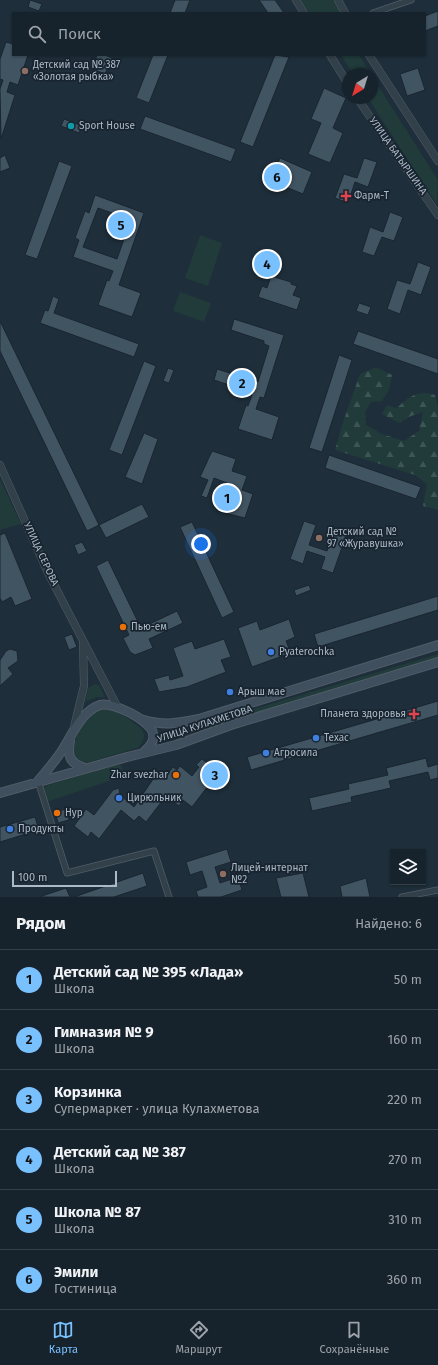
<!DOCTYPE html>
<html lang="ru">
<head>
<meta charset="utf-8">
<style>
  body { margin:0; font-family:"Fira Sans",sans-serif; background:#1f2a34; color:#f1f3f6 }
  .controls { position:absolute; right:12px; bottom:12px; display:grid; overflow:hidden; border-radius:0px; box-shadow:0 1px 3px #0004 }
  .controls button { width:36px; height:36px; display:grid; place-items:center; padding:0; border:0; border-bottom:1px solid #353f48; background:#16222c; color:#f1f3f6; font:20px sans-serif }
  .compass { position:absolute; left:342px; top:68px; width:36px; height:36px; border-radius:50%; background:#16222c; box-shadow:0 1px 3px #0004; rotate:218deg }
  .scale { position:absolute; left:12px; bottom:10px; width:105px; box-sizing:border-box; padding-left:4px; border:2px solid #acbac7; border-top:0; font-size:11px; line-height:14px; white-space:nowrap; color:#acbac7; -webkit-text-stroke:3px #18242f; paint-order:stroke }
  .you { position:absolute; left:201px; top:544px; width:14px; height:14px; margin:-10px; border:3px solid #fff; border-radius:50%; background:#1a73e8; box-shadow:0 0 0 6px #1a73e833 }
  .badge { display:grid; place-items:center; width:26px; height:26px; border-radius:50%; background:#79c0ff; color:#111; font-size:13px; font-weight:700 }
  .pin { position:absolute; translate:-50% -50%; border:2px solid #fff; box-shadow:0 1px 4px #0006 }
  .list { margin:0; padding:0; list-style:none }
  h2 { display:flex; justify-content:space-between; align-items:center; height:52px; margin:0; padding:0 16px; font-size:17px }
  h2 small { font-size:13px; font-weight:400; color:#9ea4a9 }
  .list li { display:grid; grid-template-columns:26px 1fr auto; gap:12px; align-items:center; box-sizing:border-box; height:60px; padding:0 16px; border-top:1px solid #353f48 }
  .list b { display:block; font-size:15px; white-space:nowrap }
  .list p { margin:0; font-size:13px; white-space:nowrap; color:#9ea4a9 }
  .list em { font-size:13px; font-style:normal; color:#9ea4a9 }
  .icon { flex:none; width:22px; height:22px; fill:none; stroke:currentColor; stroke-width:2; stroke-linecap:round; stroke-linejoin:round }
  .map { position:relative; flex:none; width:438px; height:897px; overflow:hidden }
  .search { position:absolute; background:#16222c; box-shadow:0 1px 3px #0004; left:12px; right:12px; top:12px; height:44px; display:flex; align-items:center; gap:10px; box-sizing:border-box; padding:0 14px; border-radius:0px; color:#9ea4a9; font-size:15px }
  .sheet { height:412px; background:#16222c }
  nav { display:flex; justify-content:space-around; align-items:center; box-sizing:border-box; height:56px; border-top:1px solid #353f48; background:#16222c; font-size:11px; color:#9ea4a9 }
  nav a { display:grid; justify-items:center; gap:2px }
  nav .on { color:#79c0ff }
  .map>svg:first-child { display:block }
  .green { fill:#203b3a }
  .forest { fill:url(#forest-firs) }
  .building { fill:#415462; stroke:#1a2631; fill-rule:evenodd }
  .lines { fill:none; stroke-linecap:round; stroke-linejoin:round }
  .minor-casing { stroke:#505d68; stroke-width:7 }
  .tertiary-casing { stroke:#505d68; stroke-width:8 }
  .secondary-casing { stroke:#505d68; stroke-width:10 }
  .minor { stroke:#32404a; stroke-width:5.5 }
  .tertiary { stroke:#32404a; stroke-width:7 }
  .secondary { stroke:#404f5e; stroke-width:8 }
  .education-dot { fill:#8d6e63; stroke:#18242f; stroke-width:1.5 }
  .culture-dot { fill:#0f9aa8; stroke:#18242f; stroke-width:1.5 }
  .health-dot { fill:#e0444e; stroke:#18242f; stroke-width:1.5 }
  .food-dot { fill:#e8710a; stroke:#18242f; stroke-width:1.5 }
  .shop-dot { fill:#3f7fe0; stroke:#18242f; stroke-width:1.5 }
  .labels { text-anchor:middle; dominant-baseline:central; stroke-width:3.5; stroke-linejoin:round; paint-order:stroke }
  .poi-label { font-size:10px; fill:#acbac7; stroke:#18242f; text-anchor:start }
  .street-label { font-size:10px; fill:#acbac7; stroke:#18242f }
</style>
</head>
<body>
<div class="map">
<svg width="438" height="897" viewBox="0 0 438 897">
  <defs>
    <pattern id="forest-firs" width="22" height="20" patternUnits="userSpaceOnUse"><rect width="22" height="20" fill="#203b3a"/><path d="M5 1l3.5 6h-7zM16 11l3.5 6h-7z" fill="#3e5555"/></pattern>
  </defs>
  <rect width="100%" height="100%" fill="#1e2e3a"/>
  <!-- green -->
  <path class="green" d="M301,0H333L342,13H309Z
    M341,55H359L371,74H353Z
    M372,76L438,180L437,205L368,98H372Z
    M200,235L222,243L208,286L185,278Z
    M180,292L211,303L204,322L173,311Z
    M0,479L21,524L0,530Z
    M438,654V659L160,743L159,734L180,731Z
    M95,684L99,685L105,697H97L85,702L88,688Z
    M106,707L118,711L142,729C146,737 144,743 137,748L83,764L75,762L71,750C78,733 86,710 106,707Z
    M117,764H120L126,775L47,802L44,788L46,786Z"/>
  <!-- forest -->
  <path class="forest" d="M376,367L392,375L389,390L382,401L371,402L365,412L366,425L382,434L404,441L419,431L423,412L411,416L399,423L382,414L387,405L397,408C409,396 418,390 435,395L438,407V510L423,506L427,484L415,475L335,450L342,425L360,374Z"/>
  <!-- building -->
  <path class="building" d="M30,0L42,4L39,11L28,7Z
    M175,0H190L185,13H170Z
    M259,0H275L284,13H268Z
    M438,11V26L425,31V16Z
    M6,42L13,44V55H28L18,85L10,82L7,92L15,95L1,139L0,89L3,80L0,79V59Z
    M97,55H105L112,58L105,74L92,69Z
    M153,55H168L149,103L136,98Z
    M275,55L289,57L253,147L240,142Z
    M418,68L425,90L407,96L400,74Z
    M324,88L346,98L333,128L343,133L330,163L308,154L321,123L311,119Z
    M145,116L236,149L231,162L140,129Z
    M64,119L82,126L79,133L61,126Z
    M5,155L10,168L0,172V158Z
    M280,158L312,172L303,194L271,181Z
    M364,158L377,162L368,187L355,182L348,203L335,198L344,174L357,178Z
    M59,161L72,166L37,259L25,255Z
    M95,195L144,213L119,285L141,293L132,317L98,305L107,280L109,281L113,271L73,257L79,240L75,238L85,211L89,213ZM98,208L126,218L125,220L130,222L117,259L83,247Z
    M390,212L403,217L394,241L382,237L374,256L362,252L370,227L383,232Z
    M418,262L431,267L421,295L408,290L400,314L387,309L397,280L410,284Z
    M271,276L291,282V284L297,286L293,295L301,298L297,310L258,297L262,286L267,288Z
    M53,296L59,299L54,313L139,344L134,357L40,323L45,310L48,311Z
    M359,303L371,307L368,315L356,311Z
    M234,319L284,335L264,398L260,397L256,409L279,417L272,440L238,429L246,405L248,406L252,395L247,393V391L214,380L217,369L258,382L269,346L264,344V341L231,330Z
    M0,321L99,525L87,531L0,351Z
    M358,331L438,359V374L353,344Z
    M339,355L352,360L322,452L309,448Z
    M144,361L156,366L122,455L109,450Z
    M168,368L174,370L169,383L163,381Z
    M144,433L158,439L142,484L125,477Z
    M212,451L236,459L232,471L247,476L242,490L253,494L245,518L217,511L222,498L224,499L229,486L226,485L227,483L214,478L207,498L201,496L208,480L200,477Z
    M329,455L421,487L416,499L325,468Z
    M142,504L149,517L106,538L99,525Z
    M304,521L316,525L309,545L327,551L334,531L346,536L333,573L321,569L325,557L307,551L303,564L290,559Z
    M192,522L234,612L222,618L180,527Z
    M5,533L32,599L15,606L11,597L2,602L0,598V535Z
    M82,542L87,551L78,555L74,545Z
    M108,560L141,628L177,611L183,623L149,639L153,648L135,655L130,652L123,638L129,635L96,566Z
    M309,585L311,590L296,596L294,590Z
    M438,596V610L318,647L314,634Z
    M289,619L295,637L286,641L291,653L252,667L238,628L257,621L260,630Z
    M72,634L77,647L69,650L64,637Z
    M224,639L231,657L221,660L226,672L187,687L159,692L154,679L169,675L170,680L183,676L173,648L192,641L195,649Z
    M10,649L17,651L18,661L8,668L13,674L0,686V660L6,651Z
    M438,701V715L251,770L247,757Z
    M426,758L428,767L438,764V778L430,780L428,772L389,781L391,788L351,797L352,802L312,811L309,798L349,789L348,784L388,775L386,768Z
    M202,759L224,776L217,787L211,782L192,807L183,800L179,806L166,796L146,822L139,816L134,821L121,810L99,839L91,832L88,837L74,826L86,809L94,815L113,790L119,788L120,795L134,807L158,772L165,777L173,767L177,770L180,766L192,776L199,767L196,765Z
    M66,809L69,820L58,823L55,812Z
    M35,817L39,830L0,842V827Z
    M227,849L231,862L215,867L220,883L238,877L242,890L221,897H198L196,891L207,887L202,871L190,875L186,862Z
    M143,873L147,886L114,897H74Z
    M303,873L309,897H281L276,878Z
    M366,878L370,897H342L340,886Z
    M66,888L70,897H42V896Z"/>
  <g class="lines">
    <defs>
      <path id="minor" d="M373,13L411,0
        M38,781L67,873L154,851L169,897
        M402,897L438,890"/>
      <path id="tertiary" d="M296,0L304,13
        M338,0L345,13
        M330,55L348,84
        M369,55L438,161
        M357,98L438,215
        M0,465L48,573L117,706
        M74,727L84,686L83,643"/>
      <path id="secondary" d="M140,719C165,726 174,724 199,719L438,645
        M70,741C67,756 70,764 85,768
        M38,781C46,772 54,762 61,752C72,736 80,712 100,705C112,701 152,721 153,734C155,742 148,748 143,753
        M0,793L127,757L176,745L231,725L438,662"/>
    </defs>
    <!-- minor casing -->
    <use href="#minor" class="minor-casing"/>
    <!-- tertiary casing -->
    <use href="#tertiary" class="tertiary-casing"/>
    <!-- secondary casing -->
    <use href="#secondary" class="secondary-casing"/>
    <!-- minor -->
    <use href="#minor" class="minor"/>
    <!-- tertiary -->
    <use href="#tertiary" class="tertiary"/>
    <!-- secondary -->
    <use href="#secondary" class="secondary"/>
  </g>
  <!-- markers -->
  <g class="education-dot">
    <circle cx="25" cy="71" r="4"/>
    <circle cx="319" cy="538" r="4"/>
    <circle cx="223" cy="874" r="4"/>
  </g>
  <circle class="culture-dot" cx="71" cy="126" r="4"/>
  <g class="health-dot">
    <path d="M344 190h4v4h4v4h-4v4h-4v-4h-4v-4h4z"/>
    <path d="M412 708h4v4h4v4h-4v4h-4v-4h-4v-4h4z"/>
  </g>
  <g class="food-dot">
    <circle cx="123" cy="627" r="4"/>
    <circle cx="176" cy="775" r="4"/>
    <circle cx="57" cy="813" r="4"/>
  </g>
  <g class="shop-dot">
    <circle cx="271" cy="652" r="4"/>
    <circle cx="230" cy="692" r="4"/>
    <circle cx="316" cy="738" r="4"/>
    <circle cx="266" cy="753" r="4"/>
    <circle cx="119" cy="798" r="4"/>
    <circle cx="10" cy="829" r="4"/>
  </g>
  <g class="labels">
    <!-- poi labels -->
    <g class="poi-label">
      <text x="33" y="65">Детский сад № 387<tspan x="33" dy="12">«Золотая рыбка»</tspan></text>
      <text x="79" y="126">Sport House</text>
      <text x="354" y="196">Фарм-Т</text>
      <text x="327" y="532">Детский сад №<tspan x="327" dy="12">97 «Журавушка»</tspan></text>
      <text x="131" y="627">Пью-ем</text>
      <text x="279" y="652">Pyaterochka</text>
      <text x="238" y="692">Арыш мае</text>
      <text x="406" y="714" text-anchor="end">Планета здоровья</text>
      <text x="324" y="738">Техас</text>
      <text x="274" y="753">Агросила</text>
      <text x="168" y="775" text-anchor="end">Zhar svezhar</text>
      <text x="127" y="798">Цирюльник</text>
      <text x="65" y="813">Нур</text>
      <text x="18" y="829">Продукты</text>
      <text x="231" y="868">Лицей-интернат<tspan x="231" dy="12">№2</tspan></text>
    </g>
    <!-- street labels -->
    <g class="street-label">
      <text transform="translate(398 156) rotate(55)">УЛИЦА БАТЫРШИНА</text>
      <text transform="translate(41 554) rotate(65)">УЛИЦА СЕРОВА</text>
      <text transform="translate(205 724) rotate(-18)">УЛИЦА КУЛАХМЕТОВА</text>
    </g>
  </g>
</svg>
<div class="controls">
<button><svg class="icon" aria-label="layers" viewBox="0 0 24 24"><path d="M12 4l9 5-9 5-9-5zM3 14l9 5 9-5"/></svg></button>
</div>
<svg class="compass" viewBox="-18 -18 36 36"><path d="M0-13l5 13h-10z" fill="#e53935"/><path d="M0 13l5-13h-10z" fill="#9ea4a9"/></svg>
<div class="scale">100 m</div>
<div class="you"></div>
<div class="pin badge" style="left:227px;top:498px">1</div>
<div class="pin badge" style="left:242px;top:383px">2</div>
<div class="pin badge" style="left:215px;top:775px">3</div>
<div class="pin badge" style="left:267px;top:264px">4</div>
<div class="pin badge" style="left:121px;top:225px">5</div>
<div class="pin badge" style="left:277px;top:177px">6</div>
<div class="search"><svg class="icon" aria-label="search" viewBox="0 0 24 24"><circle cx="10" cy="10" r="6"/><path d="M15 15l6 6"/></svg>Поиск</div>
</div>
<section class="sheet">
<h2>Рядом<small>Найдено: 6</small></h2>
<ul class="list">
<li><span class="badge">1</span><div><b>Детский сад № 395 «Лада»</b><p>Школа</p></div><em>50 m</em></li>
<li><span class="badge">2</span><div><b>Гимназия № 9</b><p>Школа</p></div><em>160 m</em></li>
<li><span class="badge">3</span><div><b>Корзинка</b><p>Супермаркет · улица Кулахметова</p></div><em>220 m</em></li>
<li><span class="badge">4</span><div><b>Детский сад № 387</b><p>Школа</p></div><em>270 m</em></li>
<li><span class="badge">5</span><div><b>Школа № 87</b><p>Школа</p></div><em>310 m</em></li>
<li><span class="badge">6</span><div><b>Эмили</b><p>Гостиница</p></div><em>360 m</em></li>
</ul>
</section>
<nav>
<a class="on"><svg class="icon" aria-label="map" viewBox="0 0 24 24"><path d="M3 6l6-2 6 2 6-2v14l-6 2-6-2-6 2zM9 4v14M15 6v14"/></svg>Карта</a>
<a><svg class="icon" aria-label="directions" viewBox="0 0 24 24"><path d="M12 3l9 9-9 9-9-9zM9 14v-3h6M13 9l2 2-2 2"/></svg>Маршрут</a>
<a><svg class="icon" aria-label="saved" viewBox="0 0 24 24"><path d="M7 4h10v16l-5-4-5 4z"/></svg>Сохранённые</a>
</nav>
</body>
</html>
